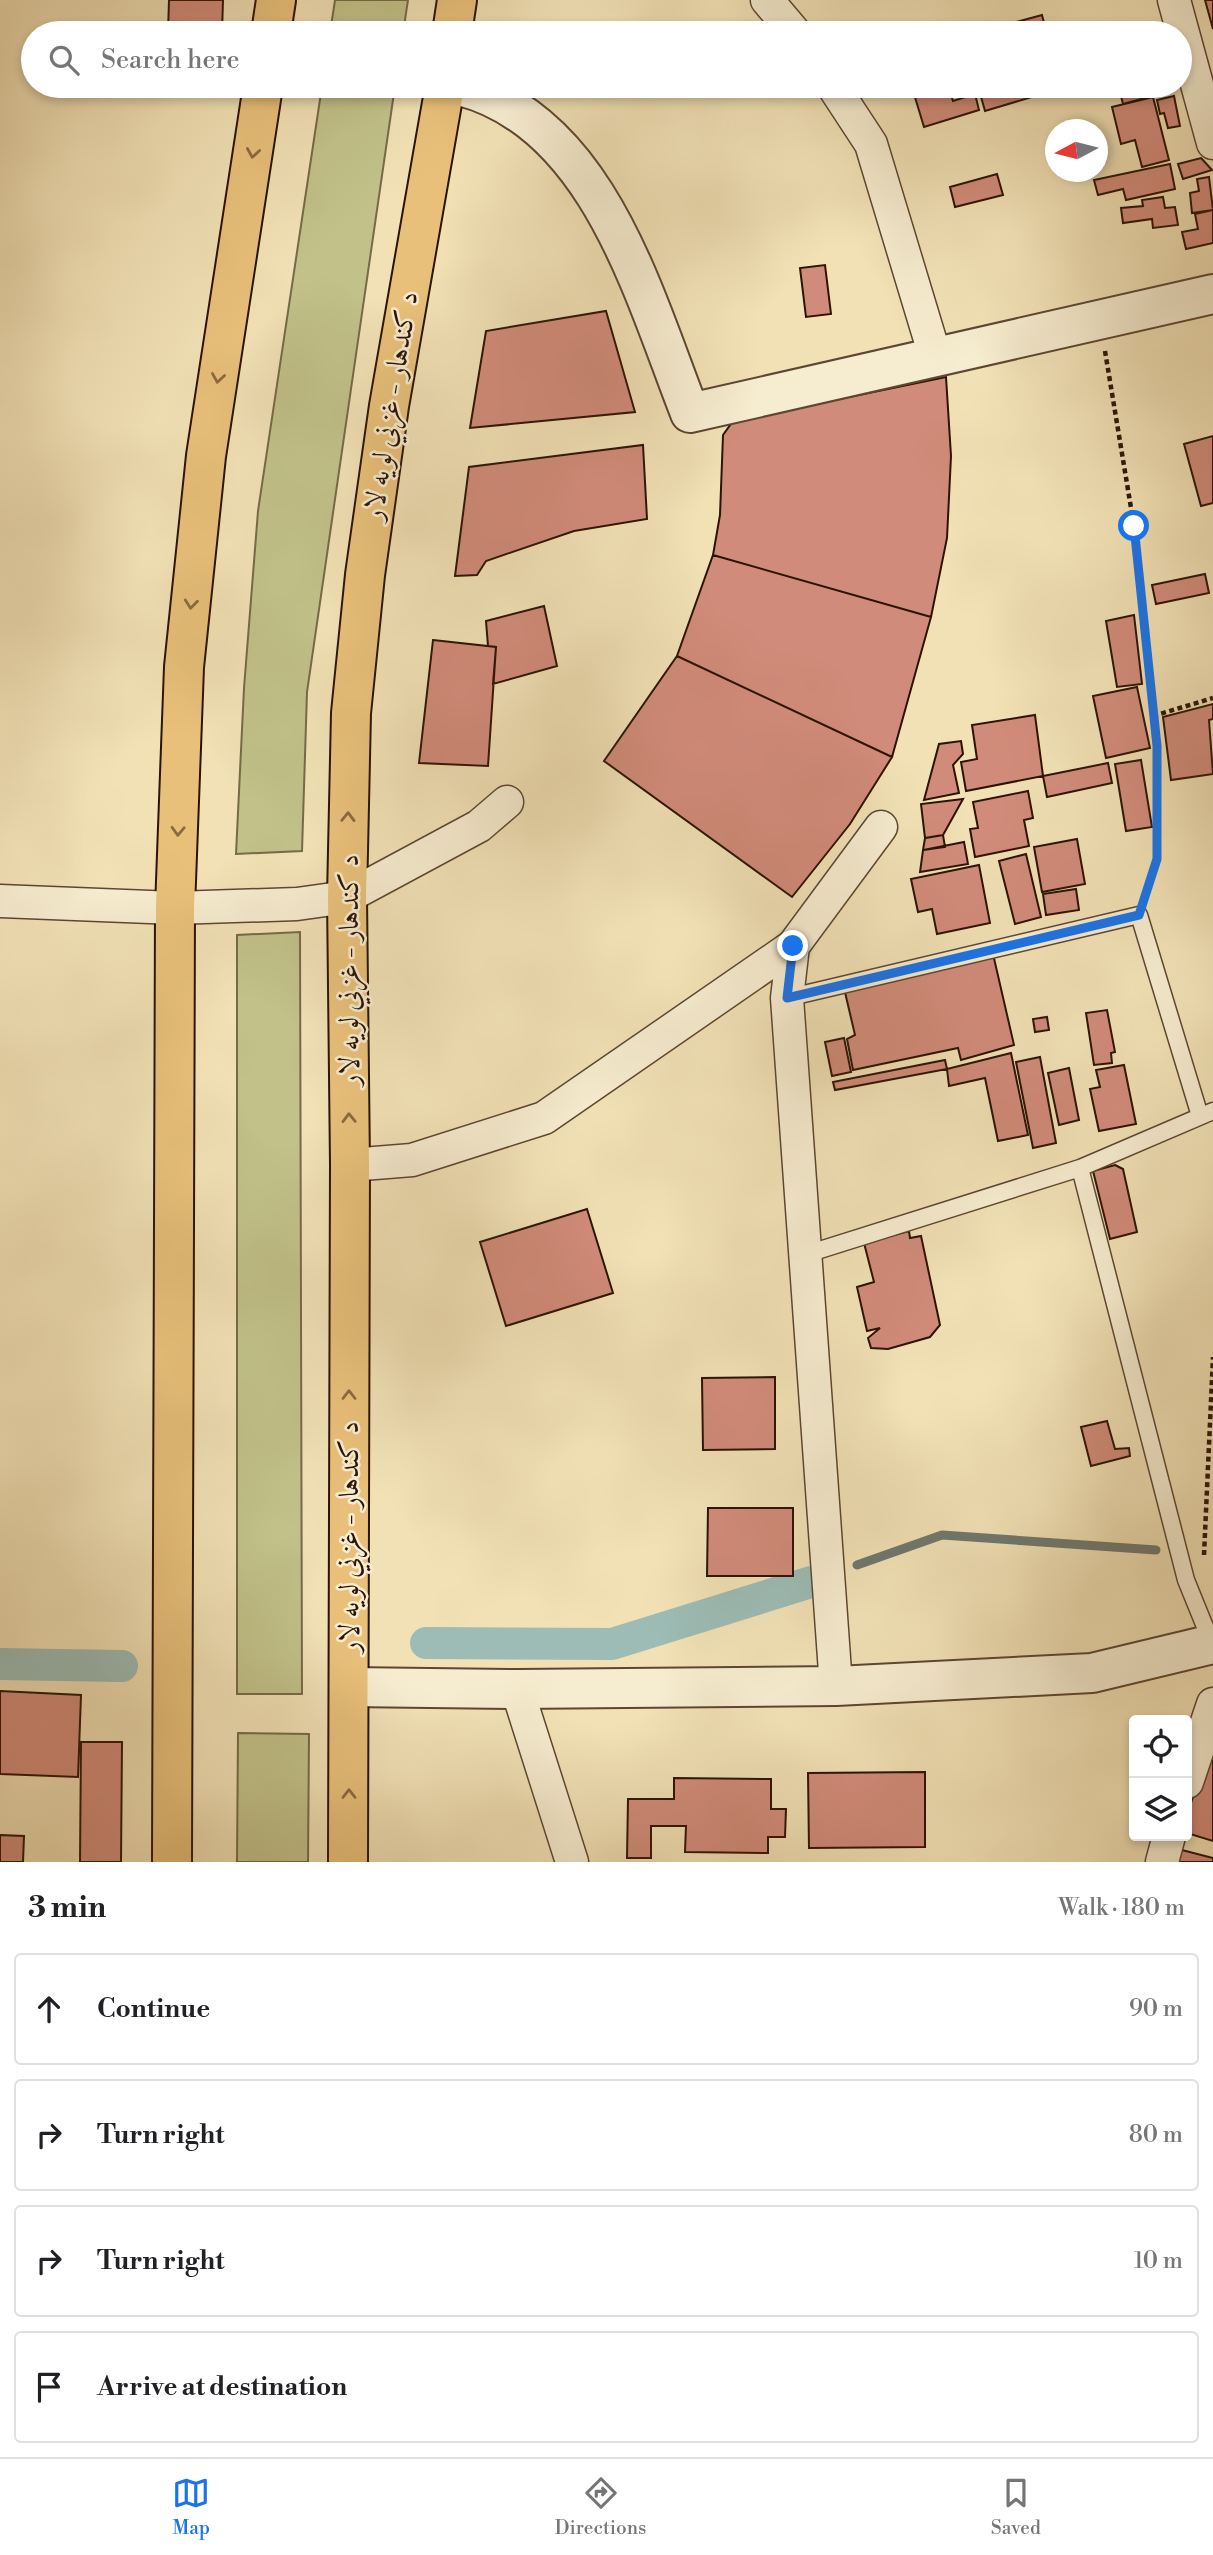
<!DOCTYPE html>
<html lang="en">
<head>
<meta charset="utf-8">
<style>
  body { margin:0; font-family:"Libre Bodoni",Amiri,serif; background:#f2f2f2; color:#202124 }
  .controls { position:absolute; right:21px; bottom:21px; display:grid; overflow:hidden; border-radius:7px; box-shadow:0 4px 10px #0003 }
  .controls button { width:63px; height:63px; display:grid; place-items:center; padding:0; border:0; border-bottom:2px solid #e0e0e0; background:#fff; color:#202124; font:35px sans-serif }
  .compass { position:absolute; left:1045px; top:119px; width:63px; height:63px; border-radius:50%; background:#fff; box-shadow:0 4px 10px #0003; rotate:263deg }
  .stop { position:absolute; width:21px; height:21px; margin:-16px; border:5px solid #1a73e8; border-radius:50%; background:#fff }
  .stop.end { background:#1a73e8; border-color:#fff; box-shadow:0 2px 7px #0008 }
  .list { margin:0; padding:0; list-style:none }
  h2 { display:flex; justify-content:space-between; align-items:center; height:91px; margin:0; padding:0 28px; font-size:30px }
  h2 small { font-size:23px; font-weight:400; color:#757577 }
  .list li { display:grid; grid-template-columns:46px 1fr auto; gap:21px; align-items:center; box-sizing:border-box; height:112px; margin:0 14px 14px; padding:0 14px; border:2px solid #e0e0e0; border-radius:7px }
  .list b { display:block; font-size:26px; white-space:nowrap }
  .list em { font-size:23px; font-style:normal; color:#757577 }
  .icon { flex:none; width:38px; height:38px; fill:none; stroke:currentColor; stroke-width:2; stroke-linecap:round; stroke-linejoin:round }
  .map { position:relative; flex:none; width:1213px; height:1862px; overflow:hidden }
  .search { position:absolute; background:#fff; box-shadow:0 4px 10px #0003; left:21px; right:21px; top:21px; height:77px; display:flex; align-items:center; gap:18px; box-sizing:border-box; padding:0 24px; border-radius:38px; color:#757577; font-size:26px }
  .sheet { height:595px; background:#fff }
  nav { display:flex; justify-content:space-around; align-items:center; box-sizing:border-box; height:98px; border-top:2px solid #e0e0e0; background:#fff; font-size:19px; color:#757577 }
  nav a { display:grid; justify-items:center; gap:4px }
  nav .on { color:#1a73e8 }
  .map>svg:first-child { display:block }
  .green { fill:#c1c189; stroke:#766a48; stroke-width:2 }
  .lines { fill:none; stroke-linecap:round; stroke-linejoin:round }
  .stream { stroke:#6f786f; stroke-width:9 }
  .canal { stroke:#9cbcb5; stroke-width:32 }
  .building { fill:#d18b7a; stroke:#2c1306; stroke-width:2 }
  .service-casing { stroke:#5d4632; stroke-width:19 }
  .minor-casing { stroke:#5d4632; stroke-width:35 }
  .tertiary-casing { stroke:#5d4632; stroke-width:42 }
  .trunk-casing { stroke:#2c1306; stroke-width:42 }
  .path { stroke:#2c1306; stroke-width:4.5; stroke-dasharray:5 3.5; stroke-linecap:butt }
  .service { stroke:#f6eccf; stroke-width:16 }
  .minor { stroke:#f6eccf; stroke-width:32 }
  .tertiary { stroke:#f6eccf; stroke-width:38 }
  .trunk { stroke:#e8c07a; stroke-width:38 }
  .oneway { stroke:#8a6a40 }
  .route { stroke:#1a73e8; stroke-width:9 }
  .labels { text-anchor:middle; dominant-baseline:central; stroke-width:5; stroke-linejoin:round; paint-order:stroke }
  .street-label { font-size:28px; fill:#2c1306; stroke:#f6eccf }
</style>
</head>
<body>
<div class="map">
<svg width="1213" height="1862" viewBox="0 0 1213 1862">
  <rect width="100%" height="100%" fill="#f1e1b5"/>
  <filter id="stains"><feTurbulence type="fractalNoise" baseFrequency=".00286" numOctaves="4"/><feColorMatrix values="0 0 0 0 .2 0 0 0 0 .09 0 0 0 0 .02 0 0 0 .5 -.17"/></filter>
  <radialGradient id="worn" r=".72"><stop offset=".6" stop-color="#630" stop-opacity="0"/><stop offset="1" stop-color="#630" stop-opacity=".3"/></radialGradient>
  <!-- green -->
  <path class="green" d="M335,0H408L403,33H330Z
    M322,86H395L307,692L302,851L236,854L244,688L258,511Z
    M300,932L302,1694H237V935Z
    M238,1733L309,1734L308,1862H237Z"/>
  <g class="lines">
    <!-- stream -->
    <path class="stream" d="M857,1565L942,1535L1156,1550"/>
    <!-- canal -->
    <path class="canal" d="M426,1643L612,1644L811,1582
      M0,1664L122,1666"/>
  </g>
  <!-- building -->
  <path class="building" d="M169,0H223L222,33H168Z
    M1205,0H1213V29Z
    M1042,15L1046,31L1037,33H976Z
    M1130,24L1133,33H1096Z
    M907,86H936L910,95Z
    M942,86H948L953,101L975,94L979,110L924,127L914,94Z
    M978,86H1064L1065,87L985,111Z
    M1128,86H1166L1167,92L1123,104L1119,88Z
    M1174,96L1180,126L1168,128L1164,113L1160,114L1157,100Z
    M1153,97L1169,160L1142,167L1135,140L1121,144L1112,107Z
    M1201,158L1212,170L1183,179L1178,164Z
    M1170,164L1175,189L1126,200L1123,189L1098,195L1094,180Z
    M997,174L1003,195L955,207L950,187Z
    M1209,177L1213,210L1192,213L1190,193L1199,191L1197,179Z
    M1163,197L1165,208L1175,207L1178,225L1153,228L1152,219L1123,223L1121,208L1143,206L1142,200Z
    M1213,210V243L1186,249L1182,232L1198,229L1195,214Z
    M825,265L831,314L806,317L800,268Z
    M606,311L635,412L470,428L486,331Z
    M946,377L951,456L947,538L931,617L713,555L720,515L723,435L733,421Z
    M1213,436V503L1201,506L1184,444Z
    M643,445L647,519L574,531L486,561L477,575L455,576L469,467Z
    M713,555L931,617L892,757L677,656Z
    M1205,574L1209,593L1156,604L1152,585Z
    M544,606L557,666L493,684L496,647L488,646L486,621Z
    M1134,615L1142,684L1117,687L1106,621Z
    M433,640L496,647L488,766L419,763Z
    M677,656L892,757L850,824L792,897L604,761Z
    M1137,687L1150,748L1106,758L1093,696Z
    M1213,704V719L1209,720L1213,774L1171,780L1163,717Z
    M1035,715L1043,776L966,791L961,762L977,759L972,725Z
    M961,741L963,754L953,765L959,793L924,800L939,744Z
    M1141,760L1152,827L1126,831L1115,764Z
    M1108,763L1112,783L1047,797L1043,776Z
    M1028,791L1033,818L1024,820L1029,846L975,857L970,829L978,828L973,802Z
    M963,799L943,835L925,838L921,804Z
    M943,835L945,847L923,850L925,838Z
    M1077,839L1085,884L1042,892L1034,847Z
    M964,842L968,864L920,872L923,850Z
    M1026,854L1041,917L1015,924L999,861Z
    M979,865L990,923L937,934L932,909L918,912L911,879Z
    M1076,889L1079,910L1046,915L1043,894Z
    M993,954L1014,1045L961,1060L958,1048L853,1070L847,1039L855,1035L844,988Z
    M1107,1010L1115,1052L1111,1053L1112,1063L1094,1065L1086,1013Z
    M1047,1017L1049,1030L1035,1032L1033,1019Z
    M844,1038L851,1072L832,1076L825,1042Z
    M1011,1053L1028,1135L998,1141L985,1078L949,1086L947,1069Z
    M1040,1057L1056,1143L1033,1148L1016,1062Z
    M945,1060L947,1069L835,1090L833,1082Z
    M1124,1065L1136,1124L1099,1131L1090,1089L1100,1087L1096,1070Z
    M1069,1068L1079,1120L1059,1125L1048,1073Z
    M1115,1165L1123,1169L1137,1232L1110,1239L1093,1171Z
    M587,1209L613,1293L506,1326L480,1242Z
    M909,1231L910,1238L921,1236L940,1325L930,1337L888,1349L871,1348L868,1338L880,1328L867,1331L857,1287L874,1282L864,1243Z
    M775,1377V1449L703,1450L702,1378Z
    M1107,1421L1115,1449L1129,1448L1130,1456L1091,1466L1081,1427Z
    M708,1508H793V1576H707Z
    M0,1691L81,1695L78,1777L0,1774Z
    M81,1742H122L121,1862H80Z
    M1211,1746L1213,1747V1841L1187,1833V1814Z
    M925,1772V1847L809,1848L808,1773Z
    M674,1778L771,1779V1809H786L785,1837H768V1853L685,1852L686,1826H651V1858H627L628,1799H674Z
    M0,1835L24,1836L23,1862H0Z
    M1178,1849L1213,1858V1862H1170Z"/>
  <g class="lines">
    <defs>
      <path id="service" d="M787,998L1139,915L1200,1116
        M1080,1168L1186,1580L1212,1644
        M807,1254L1080,1168L1213,1111"/>
      <path id="minor" d="M767,0L795,33
        M1174,0L1213,143
        M833,86L871,144L935,356
        M0,901L175,908L297,904L347,897L479,826L507,802
        M793,946L787,998L836,1686
        M350,1165L412,1160L544,1118L793,946L881,827
        M517,1689L572,1862
        M1187,1782L1213,1704
        M1162,1862L1169,1836"/>
      <path id="tertiary" d="M460,86C598,121 644,296 690,413L1213,294
        M349,1687L517,1689L836,1686L1092,1673L1213,1644"/>
      <path id="trunk" d="M271,33L276,0
        M452,33L457,0
        M172,1862L175,908L184,667L206,456L263,86
        M348,1862L350,1165L347,897L351,713L365,575L389,406L445,86"/>
    </defs>
    <!-- service casing -->
    <use href="#service" class="service-casing"/>
    <!-- minor casing -->
    <use href="#minor" class="minor-casing"/>
    <!-- tertiary casing -->
    <use href="#tertiary" class="tertiary-casing"/>
    <!-- trunk casing -->
    <use href="#trunk" class="trunk-casing"/>
    <!-- path -->
    <path class="path" d="M1105,351L1134,526L1157,746V859L1146,894
      M1153,716L1213,698
      M1204,1555L1213,1357"/>
    <!-- service -->
    <use href="#service" class="service"/>
    <!-- minor -->
    <use href="#minor" class="minor"/>
    <!-- tertiary -->
    <use href="#tertiary" class="tertiary"/>
    <!-- trunk -->
    <use href="#trunk" class="trunk"/>
  </g>
  <!-- one-way arrows -->
  <defs><path id="oneway-chevron" d="M-2-3.5L2.5 0L-2 3.5" fill="none" stroke-width="1.6" stroke-linecap="round" stroke-linejoin="round" transform="scale(1.75)"/></defs>
  <g class="oneway">
    <use href="#oneway-chevron" transform="translate(253 153) rotate(99)"/>
    <use href="#oneway-chevron" transform="translate(218 378) rotate(99)"/>
    <use href="#oneway-chevron" transform="translate(191 604) rotate(96)"/>
    <use href="#oneway-chevron" transform="translate(348 817) rotate(-89)"/>
    <use href="#oneway-chevron" transform="translate(178 831) rotate(92)"/>
    <use href="#oneway-chevron" transform="translate(349 1118) rotate(-91)"/>
    <use href="#oneway-chevron" transform="translate(349 1395) rotate(-90)"/>
    <use href="#oneway-chevron" transform="translate(349 1794) rotate(-90)"/>
  </g>
  <g class="lines">
    <!-- route -->
    <path class="route" d="M793,946L787,998L1139,915L1157,859V746L1134,526"/>
  </g>
  <g class="labels">
    <!-- street labels -->
    <g class="street-label">
      <text transform="translate(391 406) rotate(-81)">د کندهار - غزني لويه لار</text>
      <text transform="translate(349 970) rotate(-90)">د کندهار - غزني لويه لار</text>
      <text transform="translate(349 1537) rotate(-90)">د کندهار - غزني لويه لار</text>
    </g>
  </g>
  <rect width="100%" height="100%" filter="url(#stains)"/>
  <rect width="100%" height="100%" fill="url(#worn)"/>
</svg>
<div class="controls">
<button><svg class="icon" aria-label="locate" viewBox="0 0 24 24"><circle cx="12" cy="12" r="6"/><path d="M12 2v4M12 18v4M2 12h4M18 12h4"/></svg></button>
<button><svg class="icon" aria-label="layers" viewBox="0 0 24 24"><path d="M12 4l9 5-9 5-9-5zM3 14l9 5 9-5"/></svg></button>
</div>
<svg class="compass" viewBox="-18 -18 36 36"><path d="M0-13l5 13h-10z" fill="#e53935"/><path d="M0 13l5-13h-10z" fill="#757577"/></svg>
<div class="stop" style="left:1134px;top:526px"></div>
<div class="stop end" style="left:793px;top:946px"></div>
<div class="search"><svg class="icon" aria-label="search" viewBox="0 0 24 24"><circle cx="10" cy="10" r="6"/><path d="M15 15l6 6"/></svg>Search here</div>
</div>
<section class="sheet">
<h2>3 min<small>Walk · 180 m</small></h2>
<ul class="list">
<li><svg class="icon" aria-label="ahead" viewBox="0 0 24 24"><path d="M12 20V5M6 11l6-6 6 6"/></svg><div><b>Continue</b></div><em>90 m</em></li>
<li><svg class="icon" aria-label="right" viewBox="0 0 24 24"><path d="M7 20v-9h11M14 6l5 5-5 5"/></svg><div><b>Turn right</b></div><em>80 m</em></li>
<li><svg class="icon" aria-label="right" viewBox="0 0 24 24"><path d="M7 20v-9h11M14 6l5 5-5 5"/></svg><div><b>Turn right</b></div><em>10 m</em></li>
<li><svg class="icon" aria-label="arrive" viewBox="0 0 24 24"><path d="M6 21V4h12l-3 4 3 4H6"/></svg><div><b>Arrive at destination</b></div></li>
</ul>
</section>
<nav>
<a class="on"><svg class="icon" aria-label="map" viewBox="0 0 24 24"><path d="M3 6l6-2 6 2 6-2v14l-6 2-6-2-6 2zM9 4v14M15 6v14"/></svg>Map</a>
<a><svg class="icon" aria-label="directions" viewBox="0 0 24 24"><path d="M12 3l9 9-9 9-9-9zM9 14v-3h6M13 9l2 2-2 2"/></svg>Directions</a>
<a><svg class="icon" aria-label="saved" viewBox="0 0 24 24"><path d="M7 4h10v16l-5-4-5 4z"/></svg>Saved</a>
</nav>
</body>
</html>
